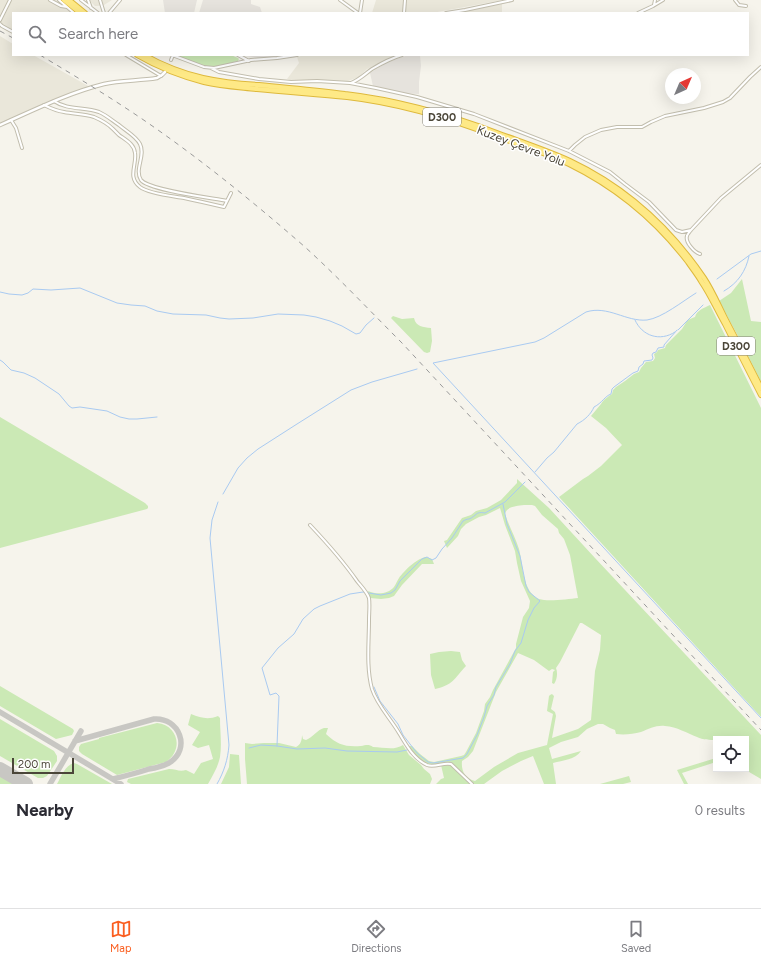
<!DOCTYPE html>
<html lang="en">
<head>
<meta charset="utf-8">
<style>
  body { margin:0; font-family:Figtree,sans-serif; background:#f7f7f7; color:#2b2b33 }
  .controls { position:absolute; right:12px; bottom:12px; display:grid; overflow:hidden; border-radius:0px; box-shadow:0 4px 16px #0002 }
  .controls button { width:36px; height:36px; display:grid; place-items:center; padding:0; border:0; border-bottom:1px solid #e1e1e2; background:#fff; color:#2b2b33; font:20px sans-serif }
  .compass { position:absolute; left:665px; top:68px; width:36px; height:36px; border-radius:50%; background:#fff; box-shadow:0 4px 16px #0002; rotate:44deg }
  .scale { position:absolute; left:12px; bottom:10px; width:62px; box-sizing:border-box; padding-left:4px; border:2px solid #4b4639; border-top:0; font-size:11px; line-height:14px; white-space:nowrap; color:#4b4639; -webkit-text-stroke:3px #fff; paint-order:stroke }
  .list { margin:0; padding:0; list-style:none }
  h2 { display:flex; justify-content:space-between; align-items:center; height:52px; margin:0; padding:0 16px; font-size:17px }
  h2 small { font-size:13px; font-weight:400; color:#7c7c81 }
  .icon { flex:none; width:22px; height:22px; fill:none; stroke:currentColor; stroke-width:2; stroke-linecap:round; stroke-linejoin:round }
  .map { position:relative; flex:none; width:761px; height:784px; overflow:hidden }
  .search { position:absolute; background:#fff; box-shadow:0 4px 16px #0002; left:12px; right:12px; top:12px; height:44px; display:flex; align-items:center; gap:10px; box-sizing:border-box; padding:0 14px; border-radius:0px; color:#7c7c81; font-size:15px }
  .sheet { height:124px; background:#fff }
  nav { display:flex; justify-content:space-around; align-items:center; box-sizing:border-box; height:56px; border-top:1px solid #e1e1e2; background:#fff; font-size:11px; color:#7c7c81 }
  nav a { display:grid; justify-items:center; gap:2px }
  nav .on { color:#fa5e1f }
  .map>svg:first-child { display:block }
  .residential { fill:#eae7da }
  .industrial { fill:#e6e3dd }
  .green { fill:#cbe9b5; fill-rule:evenodd }
  .lines { fill:none; stroke-linecap:round; stroke-linejoin:round }
  .stream { stroke:#a9caf1; stroke-width:1 }
  .taxiway { stroke:#c8c7c3; stroke-width:5.5 }
  .runway { stroke:#c8c7c3; stroke-width:14 }
  .minor-casing { stroke:#c2beae; stroke-width:4 }
  .tertiary-casing { stroke:#c2beae; stroke-width:4.5 }
  .trunk-casing { stroke:#deb93d; stroke-width:6 }
  .minor { stroke:#fff; stroke-width:2 }
  .tertiary { stroke:#fff; stroke-width:2.5 }
  .trunk { stroke:#fee986; stroke-width:4 }
  .rail { stroke:#9a9a9a; stroke-width:1; stroke-dasharray:5 5; stroke-linecap:butt }
  .labels { text-anchor:middle; dominant-baseline:central; stroke-width:3; stroke-linejoin:round; paint-order:stroke }
  .shield { fill:#fff; stroke:#817e74; stroke-width:1 }
  .shield-label { font-size:11px; font-weight:bold; fill:#4b4639 }
  .street-label { font-size:12px; fill:#4b4639; stroke:#fff }
</style>
</head>
<body>
<div class="map">
<svg width="761" height="784" viewBox="0 0 761 784">
  <rect width="100%" height="100%" fill="#f6f4ec"/>
  <!-- residential -->
  <path class="residential" d="M0,0H61L76,13H13V33L0,26Z
    M89,0H112L104,5L97,6H95Z
    M376,0H503L432,13H372Z
    M502,4V13H457Z
    M0,36L13,44V55H33L90,87L0,125Z
    M305,55H397L367,69L359,77L348,81H293L287,79L299,63L297,57Z"/>
  <!-- industrial -->
  <path class="industrial" d="M163,0H197L194,13H165Z
    M203,0H251V4L260,7L262,13H199Z
    M240,55H291L275,58H259Z
    M408,55H420L421,66L419,82V94L395,93L373,86L370,73L386,63Z"/>
  <!-- green -->
  <path class="green" d="M176,55H231L238,58L239,59L238,61C229,63 221,67 212,67C200,68 187,60 176,55Z
    M742,279L751,321L761,322V382L739,338L719,301L731,293Z
    M710,305L761,408V717L559,497L583,479L588,476L601,466L622,445L606,428L591,416L601,404C603,400 609,396 612,394L613,390L616,387L625,381L634,374L639,372L641,368L646,362L653,361L655,358L654,354L657,352L658,350L665,348L666,345L682,329L687,321L690,319L695,317C697,310 704,308 710,305Z
    M393,316L402,319L414,318C416,327 423,327 431,328L432,341L430,352L427,353L424,352L391,318Z
    M0,417L145,503L148,506V508L147,509L0,548Z
    M517,479L549,508L595,558L761,735V779L744,769H746V739H716V740C710,740 703,740 697,737C687,733 677,727 665,726C656,725 649,729 641,732C633,734 625,735 616,734L615,730L610,728L603,724H598L587,729L578,737L561,742L549,748L552,759L581,751C575,760 563,760 553,763L556,784H544L533,756L521,761L502,771L484,784H436L441,779L444,778L441,765C425,767 418,760 409,748V746H412L420,754L429,761L434,762L461,756L464,755L466,752L476,733L484,711L485,704L490,697L493,690L516,648V644L523,617L529,608L530,601L521,581L517,563L515,551L505,525L500,508L486,515L479,517L466,524L461,529L458,536L447,548L444,541L447,540L462,518L471,515L476,511L487,508L501,500L517,483ZM524,505H532L535,506L542,515L558,529L559,533L564,539L570,555L578,598C568,599 548,602 539,599C522,592 523,563 519,549C515,537 509,526 505,514C507,506 517,506 524,505ZM580,623H582L601,635L600,650L595,671L591,720L578,729L552,738L556,716L555,712L551,709L554,696L552,694L550,695L549,696L547,711L553,714L547,745L518,753L494,767L475,781C465,778 461,771 462,761L468,757L473,751L496,692L518,653L534,660L549,671L552,669L555,670L553,672L552,683L554,684C557,680 558,673 556,668L560,662Z
    M426,557L432,559L434,564H422L402,585L394,596L389,598L381,599L370,598L368,591C377,595 388,594 394,587C396,584 397,581 399,578C404,571 417,558 426,557Z
    M451,651L460,652L462,660L466,666C454,679 453,685 435,689L431,675L430,654L439,652Z
    M0,686L73,729L74,731L72,735L56,739L0,706Z
    M191,714C201,718 208,720 218,716L220,718C220,731 222,744 220,757C218,767 213,775 208,784H131L127,782L128,779L169,769C176,769 179,772 186,770L194,774L201,763L213,759L209,745L198,748L192,745L200,732L188,725Z
    M0,719L54,751L57,756V761L47,776L43,778H38L0,756Z
    M157,723C178,725 184,750 166,762L117,775L82,754L79,751V747L81,744L99,739V738Z
    M324,728H328L326,734C338,745 345,747 361,746C366,745 369,744 373,747C383,747 394,751 403,745L409,755L421,765L424,769L430,774L432,779L430,784H247L245,759V743L252,744L264,743H279L296,747C301,745 302,739 302,735L303,739L306,740C313,737 317,730 324,728Z
    M230,754L239,755L241,784H221L229,767Z
    M716,758V762L682,773L688,784H684L677,770Z
    M74,763L77,764L112,784H57C61,777 65,765 74,763Z
    M0,775L14,784H0Z
    M629,776L631,782L623,784H600Z"/>
  <g class="lines">
    <!-- stream -->
    <path class="stream" d="M717,279L751,254L761,251
      M724,291C738,283 746,271 749,256
      M0,292L9,294L22,295L28,293L33,289L51,290L80,288L117,303L131,305L145,306L157,311L173,314L206,315L220,318L229,319L253,318L278,314L304,315L316,317L330,321L342,326L356,334L360,333L366,325L374,318
      M696,293C683,301 662,318 647,320C626,322 608,305 586,312L544,338L535,342L433,363L761,718
      M635,320C642,336 660,342 675,332
      M678,330L703,305
      M0,360L3,362L11,370L24,373L35,378L59,394L69,406L72,408L80,407L107,411L120,417L129,419H137L157,417
      M535,472L547,458L554,452L577,424C585,420 591,414 594,407C602,403 605,396 611,394L612,389L614,387L633,373L638,371L639,367L643,364L644,361L652,360L653,358L652,355L653,353L656,352L658,348L664,347V345L677,330
      M223,494L238,468L247,458L258,449L297,424L351,390L372,382L417,369
      M374,687L380,701L398,724L403,735L417,753L428,762L433,763L463,758L467,754L477,735L484,717L487,706L494,695L496,687L510,664L515,651L521,643L528,620L534,608L540,601L529,592L526,586L520,556L507,524L503,504
      M277,746L279,696L276,693L270,695L262,668L278,648L294,634L303,619L314,609L320,606L350,594L363,592L381,595L391,593L395,590L400,581L422,559L427,557L432,560L436,558L442,549L452,538L463,521C465,520 467,519 469,519C477,516 475,511 485,513L505,502L525,482
      M249,748L261,745L277,746L297,749L325,748L347,751L397,752L407,750
      M217,784C224,772 228,759 229,745L210,538L212,520L218,502"/>
    <!-- taxiway -->
    <path class="taxiway" d="M0,712L121,784
      M75,741L154,719C179,717 192,749 169,763C163,766 156,768 149,769C137,773 125,776 113,779
      M50,784L81,731"/>
    <!-- runway -->
    <path class="runway" d="M0,769L26,784"/>
    <defs>
      <path id="minor" d="M50,0L61,6L67,7
        M59,0L74,13
        M81,0L98,13
        M88,0L91,8
        M100,0L104,13
        M340,0L358,13
        M735,0L739,5L746,6
        M654,5L655,0
        M109,13L120,0
        M360,13L362,0
        M404,13L405,0
        M446,13L465,10L512,0
        M638,13L653,6L663,0
        M0,20L10,0
        M0,24L2,26L13,32
        M126,55L161,76
        M172,55L204,67L214,68L251,60L277,58L297,55
        M238,55L249,61
        M171,60L173,55
        M211,68L219,72L259,79L291,82L317,81L350,83L376,88L417,97L474,114L569,151L610,172L625,184L649,202L676,230L682,232L691,230
        M351,83C359,80 365,74 372,69C382,63 392,58 402,55
        M54,101C67,110 84,107 99,112C106,115 113,121 119,125C126,131 136,136 140,144C146,156 134,169 141,180C148,190 212,198 227,201
        M44,105C50,108 57,111 64,112C74,114 85,114 94,117C101,120 108,124 113,129C115,131 117,133 119,135C126,140 134,144 135,153C137,165 127,177 140,187C149,194 173,196 184,198C198,201 211,204 224,207L231,193
        M11,120L16,128L22,148
        M569,151L575,145L585,137L601,130L617,127H642L651,122L665,116L704,108L723,102L730,98L750,77L761,67
        M700,254C694,252 685,242 687,236C687,235 690,231 691,230L721,198L761,165
        M310,525C327,543 343,561 357,581C361,586 367,592 369,598C370,605 369,613 369,620C369,642 366,667 372,689C377,705 391,719 399,733C406,745 414,759 427,765C435,768 443,762 451,764L472,784"/>
      <path id="tertiary" d="M0,125C34,110 68,93 104,84C121,80 139,81 157,78L162,75L165,72"/>
      <path id="trunk" d="M64,0L80,13
        M69,0L85,13
        M137,55C158,67 180,76 204,82C221,86 239,87 257,89C287,92 317,94 347,97C399,103 449,118 498,137C522,145 546,153 569,164C616,187 656,220 688,262C692,268 697,274 701,281C710,294 717,310 725,324C737,348 749,372 761,395
        M144,55C162,65 182,73 203,78C221,82 240,84 259,85C287,88 316,90 345,94C397,100 447,114 497,133C521,142 546,150 570,161C625,187 670,228 704,278C712,290 718,304 725,318C737,341 749,364 761,388"/>
    </defs>
    <!-- minor casing -->
    <use href="#minor" class="minor-casing"/>
    <!-- tertiary casing -->
    <use href="#tertiary" class="tertiary-casing"/>
    <!-- trunk casing -->
    <use href="#trunk" class="trunk-casing"/>
    <!-- minor -->
    <use href="#minor" class="minor"/>
    <!-- tertiary -->
    <use href="#tertiary" class="tertiary"/>
    <!-- trunk -->
    <use href="#trunk" class="trunk"/>
    <!-- rail -->
    <path class="rail" d="M0,31L13,38
      M40,55C80,79 120,103 158,130C209,166 258,206 305,247C339,278 370,311 402,343L761,730"/>
  </g>
  <g class="labels">
    <!-- shield labels -->
    <g class="shield">
      <rect x="423" y="108" width="38" height="18" rx="3"/>
      <rect x="717" y="337" width="38" height="18" rx="3"/>
    </g>
    <g class="shield-label">
      <text x="442" y="117">D300</text>
      <text x="736" y="346">D300</text>
    </g>
    <!-- street labels -->
    <g class="street-label">
      <text transform="translate(521 146) rotate(21)">Kuzey Çevre Yolu</text>
    </g>
  </g>
</svg>
<div class="controls">
<button><svg class="icon" aria-label="locate" viewBox="0 0 24 24"><circle cx="12" cy="12" r="6"/><path d="M12 2v4M12 18v4M2 12h4M18 12h4"/></svg></button>
</div>
<svg class="compass" viewBox="-18 -18 36 36"><path d="M0-13l5 13h-10z" fill="#e53935"/><path d="M0 13l5-13h-10z" fill="#7c7c81"/></svg>
<div class="scale">200 m</div>
<div class="search"><svg class="icon" aria-label="search" viewBox="0 0 24 24"><circle cx="10" cy="10" r="6"/><path d="M15 15l6 6"/></svg>Search here</div>
</div>
<section class="sheet">
<h2>Nearby<small>0 results</small></h2>
<ul class="list">
</ul>
</section>
<nav>
<a class="on"><svg class="icon" aria-label="map" viewBox="0 0 24 24"><path d="M3 6l6-2 6 2 6-2v14l-6 2-6-2-6 2zM9 4v14M15 6v14"/></svg>Map</a>
<a><svg class="icon" aria-label="directions" viewBox="0 0 24 24"><path d="M12 3l9 9-9 9-9-9zM9 14v-3h6M13 9l2 2-2 2"/></svg>Directions</a>
<a><svg class="icon" aria-label="saved" viewBox="0 0 24 24"><path d="M7 4h10v16l-5-4-5 4z"/></svg>Saved</a>
</nav>
</body>
</html>
